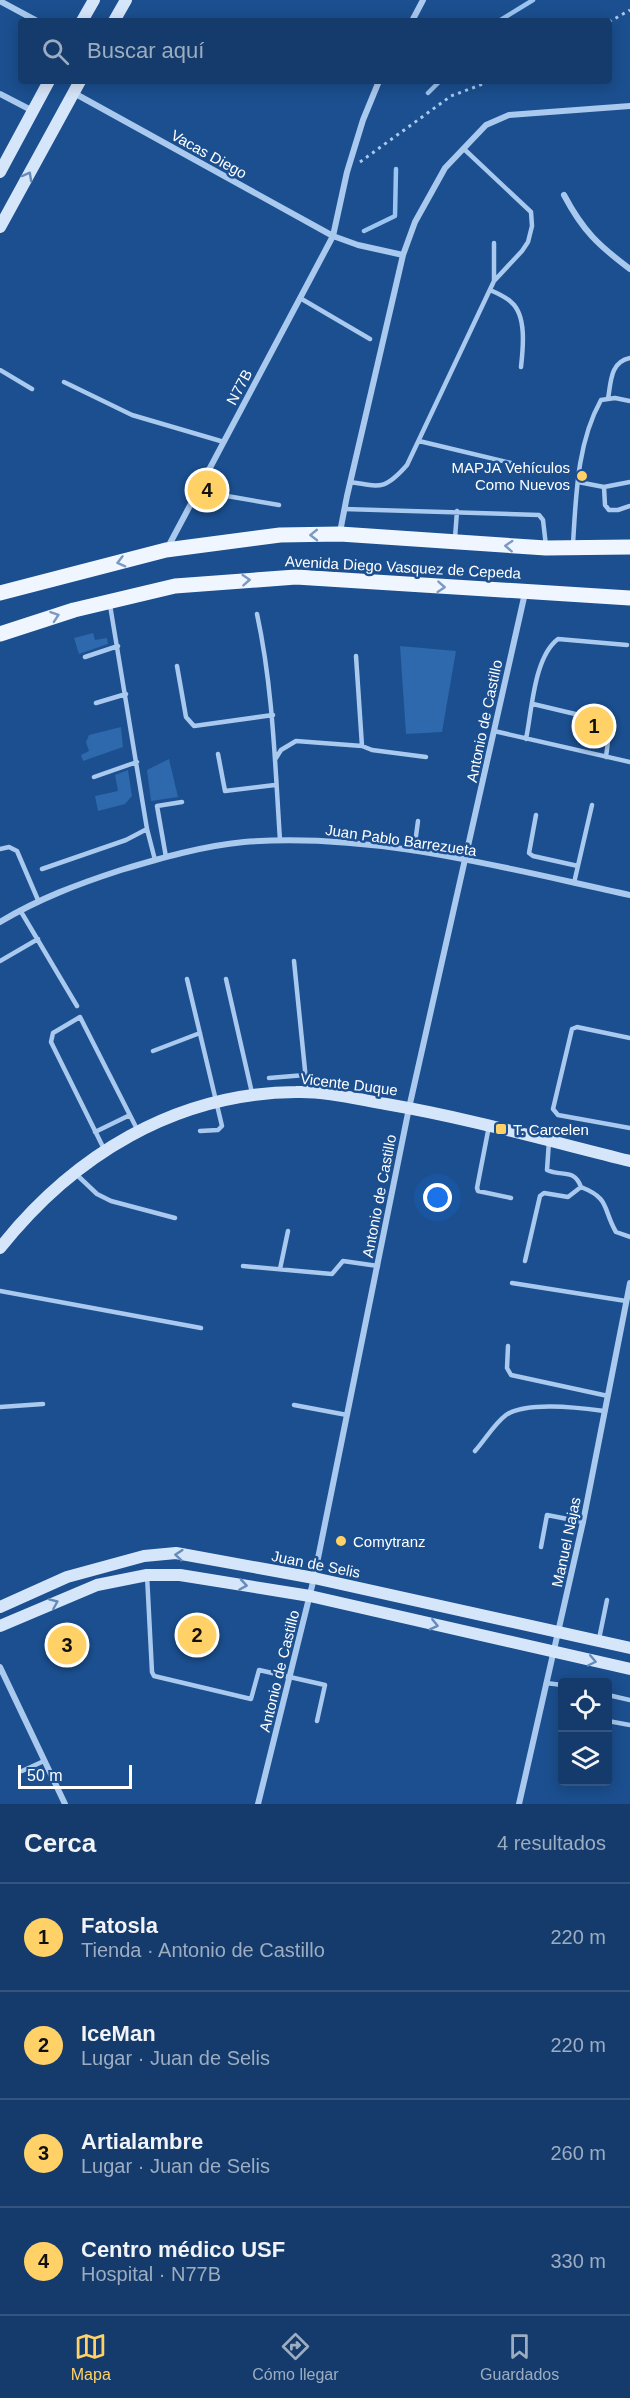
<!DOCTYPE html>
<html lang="es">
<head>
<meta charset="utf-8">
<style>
  body { margin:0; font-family:Helvetica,sans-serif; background:#214673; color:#f1f3f6 }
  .controls { position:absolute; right:18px; bottom:18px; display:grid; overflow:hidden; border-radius:6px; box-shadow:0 3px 15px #0003 }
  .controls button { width:54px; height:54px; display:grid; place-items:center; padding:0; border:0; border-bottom:2px solid #33557e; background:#143b6b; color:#f1f3f6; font:30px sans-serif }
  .scale { position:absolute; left:18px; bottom:15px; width:114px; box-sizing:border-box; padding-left:6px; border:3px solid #fff; border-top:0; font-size:16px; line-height:21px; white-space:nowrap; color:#fff; -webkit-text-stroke:4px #1b4f8f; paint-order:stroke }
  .you { position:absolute; left:438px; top:1198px; width:21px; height:21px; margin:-15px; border:4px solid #fff; border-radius:50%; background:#1a73e8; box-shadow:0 0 0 9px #1a73e833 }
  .badge { display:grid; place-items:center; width:39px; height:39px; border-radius:50%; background:#ffd166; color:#111; font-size:20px; font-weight:700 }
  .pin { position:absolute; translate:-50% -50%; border:3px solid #fff; box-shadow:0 2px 6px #0006 }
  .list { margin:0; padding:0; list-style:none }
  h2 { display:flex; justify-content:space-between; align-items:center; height:78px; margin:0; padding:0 24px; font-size:26px }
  h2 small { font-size:20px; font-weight:400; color:#9dadc1 }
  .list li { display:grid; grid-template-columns:39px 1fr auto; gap:18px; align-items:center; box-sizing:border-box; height:108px; padding:0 24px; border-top:2px solid #33557e }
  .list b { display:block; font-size:22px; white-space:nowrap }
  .list p { margin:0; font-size:20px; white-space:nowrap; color:#9dadc1 }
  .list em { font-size:20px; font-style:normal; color:#9dadc1 }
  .icon { flex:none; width:33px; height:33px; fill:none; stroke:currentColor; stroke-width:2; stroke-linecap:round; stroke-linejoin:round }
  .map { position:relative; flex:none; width:630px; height:1804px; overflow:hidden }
  .search { position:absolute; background:#143b6b; box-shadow:0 3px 15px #0003; left:18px; right:18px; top:18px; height:66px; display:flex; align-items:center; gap:15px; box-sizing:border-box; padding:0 21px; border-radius:6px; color:#9dadc1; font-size:22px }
  .sheet { height:510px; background:#143b6b }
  nav { display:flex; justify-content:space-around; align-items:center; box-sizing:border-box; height:84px; border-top:2px solid #33557e; background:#143b6b; font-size:16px; color:#9dadc1 }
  nav a { display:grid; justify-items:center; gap:3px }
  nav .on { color:#ffd166 }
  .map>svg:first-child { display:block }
  .green { fill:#2e69ad }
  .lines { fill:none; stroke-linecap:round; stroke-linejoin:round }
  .stream { stroke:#9cc4f0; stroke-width:4.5 }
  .path { stroke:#a9c9ee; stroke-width:3; stroke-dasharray:3 4.5; stroke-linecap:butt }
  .lane { stroke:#a9c9ee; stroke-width:4.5 }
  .street { stroke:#a9c9ee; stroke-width:6 }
  .secondary { stroke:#d6e6fa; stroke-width:12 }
  .primary { stroke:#f0f6ff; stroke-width:15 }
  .oneway { stroke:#668bba }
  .oneway2 { stroke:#7b9ac1 }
  .poi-dot { fill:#ffd166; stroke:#1b4f8f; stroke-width:2 }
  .labels { text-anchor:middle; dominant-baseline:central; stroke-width:5; stroke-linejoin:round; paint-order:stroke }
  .street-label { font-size:15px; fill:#fff; stroke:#1b4f8f }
  .poi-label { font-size:15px; fill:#fff; stroke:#1b4f8f; text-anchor:start }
</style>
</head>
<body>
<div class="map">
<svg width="630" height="1804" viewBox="0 0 630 1804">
  <rect width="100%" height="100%" fill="#1b4f8f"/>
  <!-- green -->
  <path class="green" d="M93,633L95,640L107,638L108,644L79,654L74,638Z
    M400,646L456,651L442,732L406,734Z
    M121,727L123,747L83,761L81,755L89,751L86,742L89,735Z
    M169,759L178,797L151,801L147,770Z
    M128,770L132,796L125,804L98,811L95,796L118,791L115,775Z"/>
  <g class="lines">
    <!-- stream -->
    <path class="stream" d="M499,21L533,0
      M428,93L440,81
      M364,231L395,216L396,169"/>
    <!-- path -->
    <path class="path" d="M609,22L630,10
      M360,162L451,96L491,81"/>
    <!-- lane -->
    <path class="lane" d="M494,243V281
      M490,290C497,293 506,297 511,302C527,315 523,349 521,367
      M300,298L370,339
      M0,370L32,389
      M64,382L132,415L224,442
      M608,399C611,382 610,362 630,358
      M419,441L511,463
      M203,481L227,496L279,505
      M350,482C381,487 385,490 407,465L494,281L522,251L528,242L532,226L531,212L464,149
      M578,482L604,487L630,482
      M604,487L605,505L609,510H618L630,506
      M344,509L539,515L543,520L546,546
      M455,538L457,511
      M573,544C576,496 577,443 601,400L615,398L630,401
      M110,605L147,829L155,860
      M257,614C273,688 275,765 280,840
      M356,656L362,746
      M85,657L118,646
      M177,666L186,717L194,726L273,715
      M96,703L126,694
      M533,704L609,722L610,725L606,757
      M494,731L630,762
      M526,739C532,710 534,657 558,639L627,645
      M218,754L225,791L275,785
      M276,758L281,750L296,741L362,746L372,750L426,757
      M94,777L137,762
      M536,815L529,853L533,856L578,866
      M0,849L9,847L17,851L38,900
      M414,851L418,821
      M166,857L157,806L182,802
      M42,869L126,840L147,829
      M574,883L592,805
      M20,910L77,1006
      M0,961L38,939
      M294,961L307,1090
      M187,979L222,1126L218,1130L200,1131
      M226,979L252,1093
      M630,1038L577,1027L572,1029L553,1109L558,1115L630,1128
      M153,1051L200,1033
      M269,1078L305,1075
      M489,1126L477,1188L478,1191L511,1198
      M95,1132L130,1115
      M549,1141L547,1170C562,1177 574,1168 581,1187
      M105,1151L51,1042L53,1033L80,1017L138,1131
      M77,1175L97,1194L111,1201L175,1218
      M525,1261L540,1196L544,1193L568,1197L581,1187C611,1199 602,1208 616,1232L630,1237
      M243,1266L332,1274L343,1261L378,1266
      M280,1269L288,1231
      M512,1283L626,1301
      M0,1291L201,1328
      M508,1346L507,1368L511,1375L608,1396
      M294,1405L347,1415
      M0,1407L43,1404
      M475,1451C485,1440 494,1424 506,1415C527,1401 580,1408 605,1411
      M541,1547L547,1515L583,1522
      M147,1575L152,1672L154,1676L251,1699L259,1670L325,1685L317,1721
      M599,1639L607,1600
      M546,1683L562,1685
      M608,1695L630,1700
      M608,1721L630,1725
      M22,1771L44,1761"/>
    <!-- street -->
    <path class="street" d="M0,1L37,21
      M412,21L423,0
      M74,93L333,236L358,245L403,255
      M0,94L33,111
      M564,195C583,231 598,245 630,269
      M340,532L347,496L403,255L415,222L445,168L486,125L509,115L630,106
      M168,547L333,236L347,172L363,120L379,81
      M0,922C38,899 78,884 121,870C161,858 202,846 244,842C375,832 504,868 630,895
      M0,1667L65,1804
      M258,1804L314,1578L409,1108L525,593
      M519,1804L583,1522L630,1283"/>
    <!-- secondary -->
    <path class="secondary" d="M82,21L94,0
      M114,21L126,0
      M0,172L49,81
      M0,227L80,81
      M0,1248C73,1156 175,1093 296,1092C325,1091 357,1099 386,1104C468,1118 549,1141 630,1161
      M0,1607L67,1577L144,1556L176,1553L314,1578L630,1648
      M0,1626L97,1585L147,1575H180L310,1596L630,1669"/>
    <!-- primary -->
    <path class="primary" d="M0,593L166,550L280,535L340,534L546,548L630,547
      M0,634L74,610L175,586L296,577L630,598"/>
  </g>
  <!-- one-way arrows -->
  <defs><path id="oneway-chevron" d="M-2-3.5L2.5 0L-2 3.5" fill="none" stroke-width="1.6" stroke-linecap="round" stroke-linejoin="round" transform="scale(1.5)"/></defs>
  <g class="oneway">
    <use href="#oneway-chevron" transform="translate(28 176) rotate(-61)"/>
    <use href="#oneway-chevron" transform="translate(179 1555) rotate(-175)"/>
    <use href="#oneway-chevron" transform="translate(243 1585) rotate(9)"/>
    <use href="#oneway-chevron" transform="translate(54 1603) rotate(-23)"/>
    <use href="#oneway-chevron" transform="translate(434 1625) rotate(13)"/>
    <use href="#oneway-chevron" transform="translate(592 1661) rotate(12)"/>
  </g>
  <g class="oneway2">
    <use href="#oneway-chevron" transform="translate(314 535) rotate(179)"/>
    <use href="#oneway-chevron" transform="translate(509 546) rotate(-177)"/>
    <use href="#oneway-chevron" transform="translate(121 562) rotate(165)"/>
    <use href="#oneway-chevron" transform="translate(246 580) rotate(-4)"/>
    <use href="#oneway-chevron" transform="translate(441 587) rotate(4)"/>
    <use href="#oneway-chevron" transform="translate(55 616) rotate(-19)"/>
  </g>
  <!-- markers -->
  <g class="poi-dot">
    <circle cx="582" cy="476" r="6"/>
    <rect x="495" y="1123" width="12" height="12" rx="3"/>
    <circle cx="341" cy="1541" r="6"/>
  </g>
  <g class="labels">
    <!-- street labels -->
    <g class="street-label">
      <text transform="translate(209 154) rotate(29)">Vacas Diego</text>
      <text transform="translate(239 387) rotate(-62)">N77B</text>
      <text transform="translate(403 567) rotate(3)">Avenida Diego Vasquez de Cepeda</text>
      <text transform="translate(484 721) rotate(-78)">Antonio de Castillo</text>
      <text transform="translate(401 840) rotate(8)">Juan Pablo Barrezueta</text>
      <text transform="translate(349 1084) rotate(7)">Vicente Duque</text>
      <text transform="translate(379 1196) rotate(-79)">Antonio de Castillo</text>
      <text transform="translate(566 1542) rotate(-78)">Manuel Najas</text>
      <text transform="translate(316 1564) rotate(11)">Juan de Selis</text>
      <text transform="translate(279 1671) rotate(-76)">Antonio de Castillo</text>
    </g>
    <!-- poi labels -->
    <g class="poi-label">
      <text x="570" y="467" text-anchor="end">MAPJA Vehículos<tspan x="570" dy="17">Como Nuevos</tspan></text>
      <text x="513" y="1129">T. Carcelen</text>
      <text x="353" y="1541">Comytranz</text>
    </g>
  </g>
</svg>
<div class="controls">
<button><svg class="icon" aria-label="locate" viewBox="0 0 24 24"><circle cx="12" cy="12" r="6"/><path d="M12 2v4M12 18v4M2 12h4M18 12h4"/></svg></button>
<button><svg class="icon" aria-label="layers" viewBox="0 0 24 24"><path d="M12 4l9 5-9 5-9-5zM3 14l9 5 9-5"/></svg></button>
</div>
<div class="scale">50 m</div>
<div class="you"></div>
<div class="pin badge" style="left:594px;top:726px">1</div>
<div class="pin badge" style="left:197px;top:1635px">2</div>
<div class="pin badge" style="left:67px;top:1645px">3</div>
<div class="pin badge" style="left:207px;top:490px">4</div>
<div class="search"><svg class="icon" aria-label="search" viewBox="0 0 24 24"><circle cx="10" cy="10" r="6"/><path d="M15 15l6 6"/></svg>Buscar aquí</div>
</div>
<section class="sheet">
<h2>Cerca<small>4 resultados</small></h2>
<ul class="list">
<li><span class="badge">1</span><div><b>Fatosla</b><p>Tienda · Antonio de Castillo</p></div><em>220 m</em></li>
<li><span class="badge">2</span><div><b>IceMan</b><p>Lugar · Juan de Selis</p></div><em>220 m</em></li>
<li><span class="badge">3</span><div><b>Artialambre</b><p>Lugar · Juan de Selis</p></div><em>260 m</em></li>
<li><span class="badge">4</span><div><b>Centro médico USF</b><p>Hospital · N77B</p></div><em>330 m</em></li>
</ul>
</section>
<nav>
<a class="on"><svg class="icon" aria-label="map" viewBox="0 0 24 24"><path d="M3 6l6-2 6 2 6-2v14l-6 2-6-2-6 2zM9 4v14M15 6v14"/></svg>Mapa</a>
<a><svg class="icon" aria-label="directions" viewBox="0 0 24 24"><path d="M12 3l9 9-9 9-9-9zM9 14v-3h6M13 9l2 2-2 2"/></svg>Cómo llegar</a>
<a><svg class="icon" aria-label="saved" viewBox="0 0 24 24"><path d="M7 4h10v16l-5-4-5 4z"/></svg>Guardados</a>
</nav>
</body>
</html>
